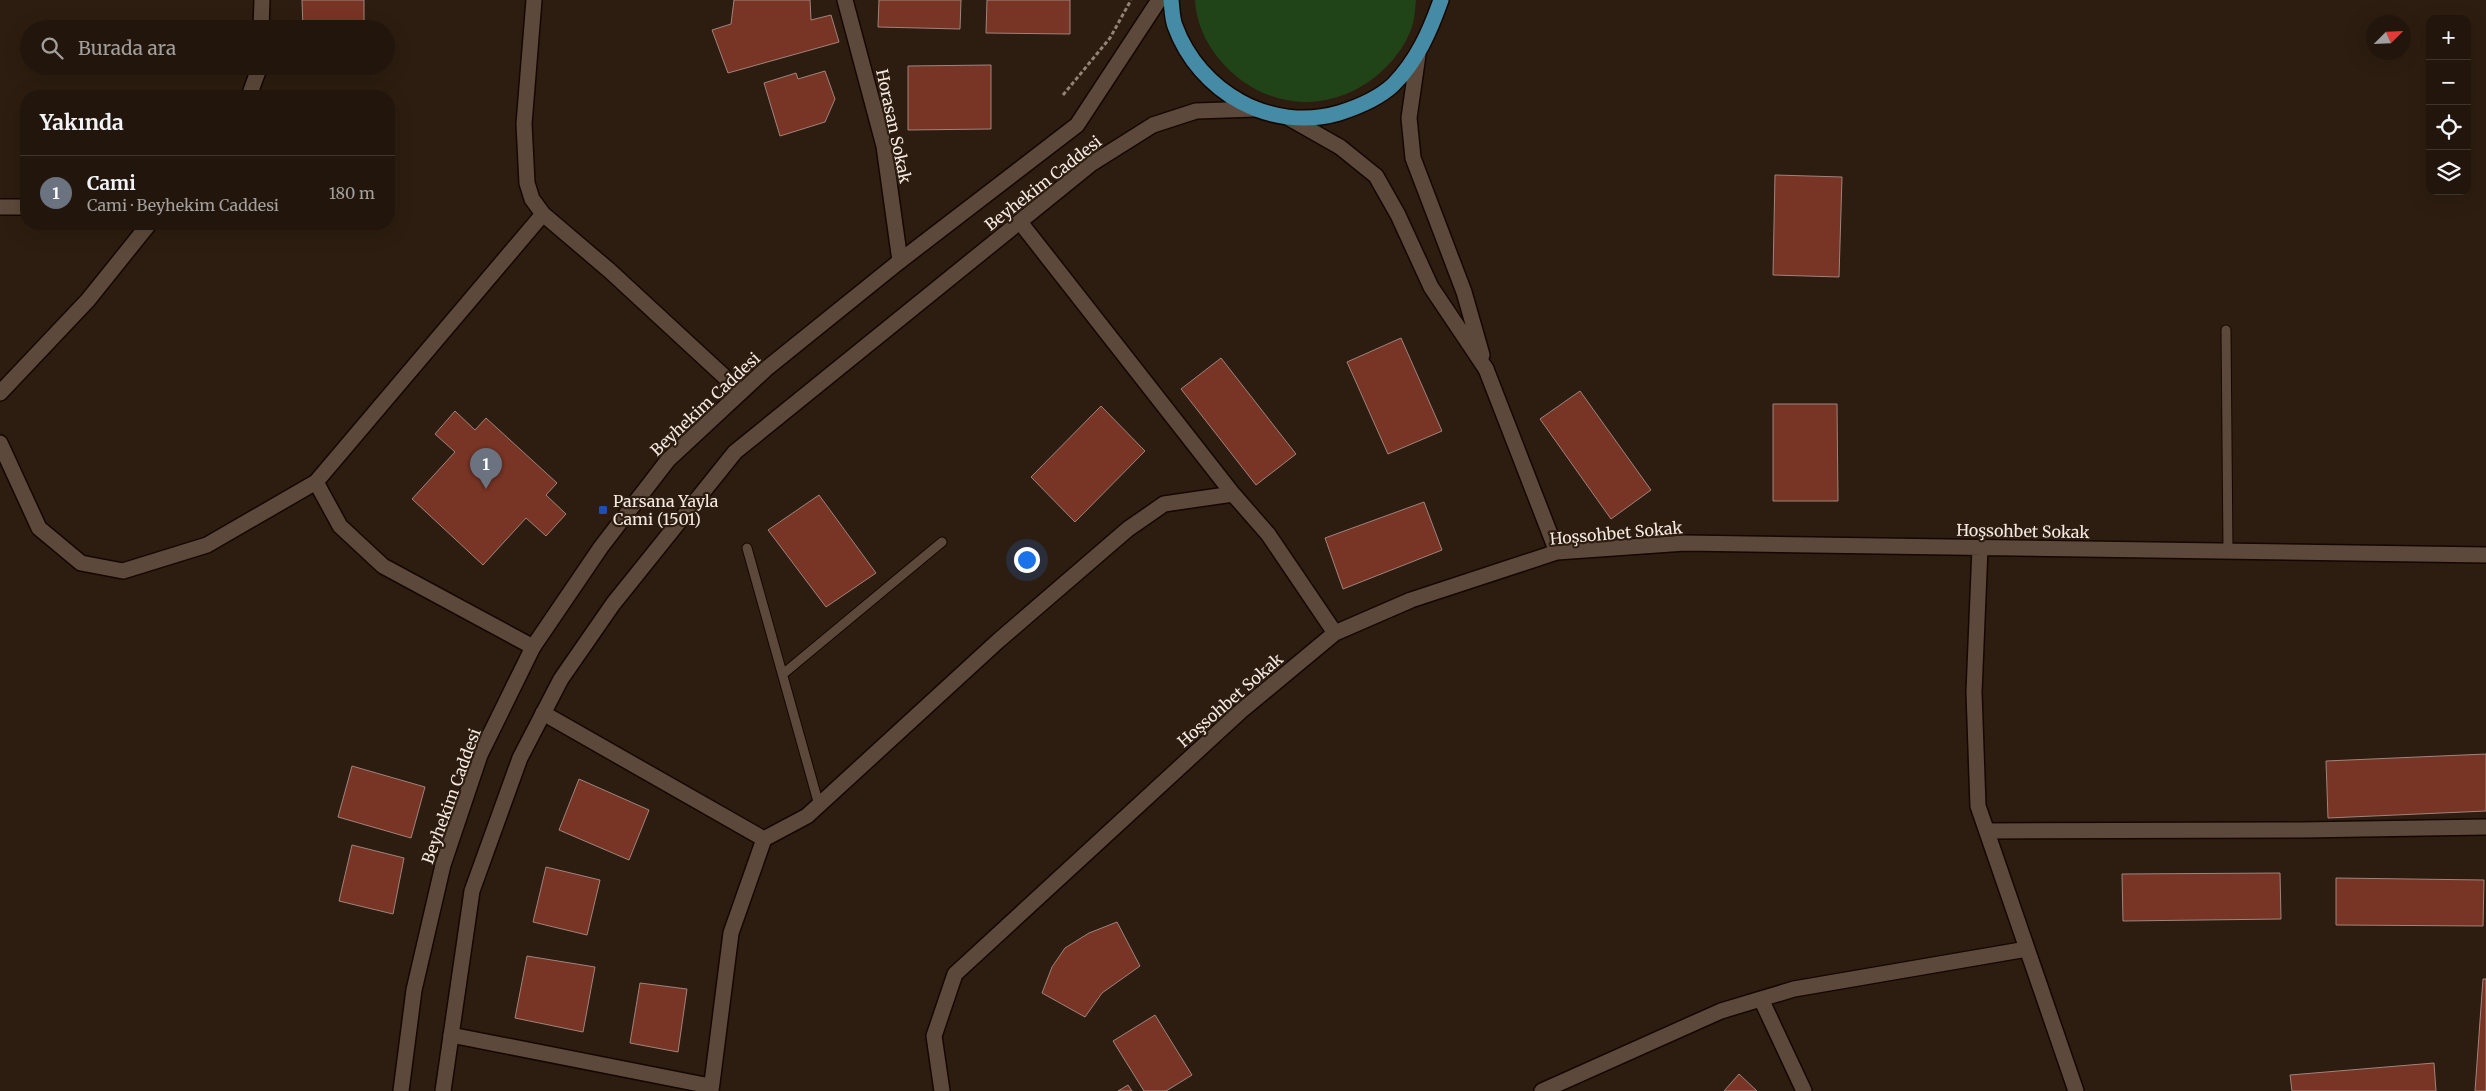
<!DOCTYPE html>
<html lang="tr">
<head>
<meta charset="utf-8">
<style>
  body { margin:0; font-family:Merriweather,serif; background:#2a1f15; color:#f1f3f6 }
  .controls { position:absolute; right:15px; top:15px; display:grid; overflow:hidden; border-radius:10px; box-shadow:0 5px 20px #0002 }
  .controls button { width:45px; height:45px; display:grid; place-items:center; padding:0; border:0; border-bottom:1px solid #3f352d; background:#22160c; color:#f1f3f6; font:25px sans-serif }
  .compass { position:absolute; left:2366px; top:15px; width:45px; height:45px; border-radius:50%; background:#22160c; box-shadow:0 5px 20px #0002; rotate:66deg }
  .you { position:absolute; left:1026px; top:559px; width:18px; height:18px; margin:-12px; border:4px solid #fff; border-radius:50%; background:#1a73e8; box-shadow:0 0 0 8px #1a73e833 }
  .badge { display:grid; place-items:center; width:32px; height:32px; border-radius:50%; background:#8c9099; color:#fff; font-size:16px; font-weight:700 }
  .pin { position:absolute; translate:-50% -41px; filter:drop-shadow(0 1px 2px #0008) }
  .pin::after { content:''; position:absolute; top:26px; width:18px; height:15px; background:inherit; clip-path:polygon(0 0,100% 0,50% 100%) }
  .list { margin:0; padding:0; list-style:none }
  h2 { display:flex; justify-content:space-between; align-items:center; height:65px; margin:0; padding:0 20px; font-size:21px }
  h2 small { font-size:16px; font-weight:400; color:#a29f9d }
  .list li { display:grid; grid-template-columns:32px 1fr auto; gap:15px; align-items:center; box-sizing:border-box; height:75px; padding:0 20px; border-top:1px solid #3f352d }
  .list b { display:block; font-size:19px; white-space:nowrap }
  .list p { margin:0; font-size:16px; white-space:nowrap; color:#a29f9d }
  .list em { font-size:16px; font-style:normal; color:#a29f9d }
  .icon { flex:none; width:28px; height:28px; fill:none; stroke:currentColor; stroke-width:2; stroke-linecap:round; stroke-linejoin:round }
  .map { position:relative; flex:none; width:2486px; height:1091px; overflow:hidden }
  .search { position:absolute; background:#22160c; box-shadow:0 5px 20px #0002; left:20px; top:20px; width:375px; height:55px; display:flex; align-items:center; gap:12px; box-sizing:border-box; padding:0 18px; border-radius:28px; color:#a29f9d; font-size:19px }
  .panel { position:absolute; background:#22160c; box-shadow:0 5px 20px #0002; left:20px; top:90px; width:375px; height:140px; border-radius:20px }
  .map>svg:first-child { display:block }
  .green { fill:#204417 }
  .building { fill:#783424; stroke:#9f847d }
  .lines { fill:none; stroke-linecap:round; stroke-linejoin:round }
  .lane-casing { stroke:#150700; stroke-width:11 }
  .street-casing { stroke:#150700; stroke-width:18 }
  .secondary-casing { stroke:#150700; stroke-width:18 }
  .primary-casing { stroke:#150700; stroke-width:18 }
  .path { stroke:#918378; stroke-width:3; stroke-dasharray:4 2.5; stroke-linecap:butt }
  .lane { stroke:#5c493b; stroke-width:9 }
  .street { stroke:#5c493b; stroke-width:15 }
  .secondary { stroke:#5c493b; stroke-width:15 }
  .primary { stroke:#468ba6; stroke-width:15 }
  .transit-dot { fill:#1a4fb4; stroke:#2d1d10; stroke-width:2 }
  .labels { text-anchor:middle; dominant-baseline:central; stroke-width:4.5; stroke-linejoin:round; paint-order:stroke }
  .street-label { font-size:16px; fill:#f5e9e1; stroke:#2d1d10 }
  .poi-label { font-size:16px; fill:#f5e9e1; stroke:#2d1d10; text-anchor:start }
</style>
</head>
<body>
<div class="map">
<svg width="2486" height="1091" viewBox="0 0 2486 1091">
  <rect width="100%" height="100%" fill="#2d1d10"/>
  <!-- green -->
  <path class="green" d="M1195,0H1416C1415,7 1415,16 1413,23C1409,40 1396,58 1383,70C1333,117 1262,111 1219,59C1205,42 1196,21 1195,0Z"/>
  <!-- building -->
  <path class="building" d="M302,0H364V29H303Z
    M734,0H810L811,20L831,15L839,42L728,73L712,30L731,24Z
    M879,0H961L960,29L878,27Z
    M987,0H1070V34L986,33Z
    M991,65V129L908,130V66Z
    M825,71L835,99L825,122L780,136L764,83L796,73L798,79Z
    M1775,175L1842,177L1839,277L1773,275Z
    M1401,338L1442,431L1388,454L1347,362Z
    M1221,358L1296,454L1256,485L1181,389Z
    M1580,391L1651,490L1611,519L1540,419Z
    M1773,404H1837L1838,501H1773Z
    M1101,406L1145,451L1075,522L1031,477Z
    M455,411L475,430L486,418L557,483L546,495L566,514L546,536L526,518L483,565L412,499L455,452L435,434Z
    M819,495L876,573L826,607L768,530Z
    M1424,502L1442,550L1343,589L1325,538Z
    M2486,754V811L2328,818L2326,761Z
    M352,766L425,787L411,838L338,817Z
    M579,779L649,810L629,860L559,830Z
    M352,845L404,858L393,914L339,901Z
    M546,867L600,880L587,935L533,922Z
    M2280,873L2281,919L2123,921L2122,874Z
    M2336,878L2484,880L2483,926L2336,925Z
    M1117,922L1140,966L1102,993L1085,1017L1042,993L1052,967L1065,948L1089,933Z
    M527,956L595,967L583,1032L515,1018Z
    M2483,979H2486V1091H2475Z
    M640,983L687,989L678,1052L630,1043Z
    M1155,1015L1192,1075L1166,1091H1144L1113,1041Z
    M2434,1063L2436,1091H2292L2290,1075Z
    M1739,1074L1757,1091H1724Z
    M1128,1085L1132,1091H1118Z"/>
  <g class="lines">
    <defs>
      <path id="lane" d="M2226,330L2228,551
        M747,548L819,805
        M783,674L942,542"/>
      <path id="street" d="M534,0L524,124L527,183L532,199L543,214L610,271L741,392
        M845,0L884,146L900,261
        M261,29L262,0
        M249,96L260,66
        M0,207H26
        M1020,222L1233,494
        M1486,369L1557,552
        M0,443L39,528L81,563L123,571L207,545L316,482L543,214
        M316,482L340,526L383,566L533,647
        M1980,548L1974,692L1978,806L2076,1091
        M543,713L764,839
        M1987,831L2302,830L2486,827
        M1761,999L1804,1091
        M451,1035L710,1086
        M711,1091L731,933L764,839L807,816L998,641L1128,529L1164,504L1233,494L1268,534L1335,633
        M942,1091L934,1036L955,974L1241,711L1335,633L1411,600L1557,552L1685,543L2486,555
        M1542,1091L1721,1011L1794,989L2027,949"/>
      <path id="secondary" d="M1418,55L1409,118L1413,158L1464,292L1482,355
        M1289,118L1340,147L1376,176L1398,215L1431,287L1486,369
        M0,393L88,300L149,224
        M401,1091L414,990L443,865L480,755L533,647L601,547L668,460L766,369L900,261L1077,125L1159,0
        M443,1091L472,891L520,758L561,679L613,604L735,452L1091,164L1153,125L1196,111L1255,109"/>
      <path id="primary" d="M1171,0C1172,8 1172,18 1175,26C1199,92 1271,133 1339,113C1358,107 1379,98 1393,85C1417,61 1430,31 1441,0"/>
    </defs>
    <!-- lane casing -->
    <use href="#lane" class="lane-casing"/>
    <!-- street casing -->
    <use href="#street" class="street-casing"/>
    <!-- secondary casing -->
    <use href="#secondary" class="secondary-casing"/>
    <!-- primary casing -->
    <use href="#primary" class="primary-casing"/>
    <!-- path -->
    <path class="path" d="M1063,95L1110,38L1131,0"/>
    <!-- lane -->
    <use href="#lane" class="lane"/>
    <!-- street -->
    <use href="#street" class="street"/>
    <!-- secondary -->
    <use href="#secondary" class="secondary"/>
    <!-- primary -->
    <use href="#primary" class="primary"/>
  </g>
  <!-- markers -->
  <rect class="transit-dot" x="598" y="505" width="10" height="10" rx="2.5"/>
  <g class="labels">
    <!-- street labels -->
    <g class="street-label">
      <text transform="translate(894 126) rotate(78)">Horasan Sokak</text>
      <text transform="translate(1043 183) rotate(-38)">Beyhekim Caddesi</text>
      <text transform="translate(705 404) rotate(-43)">Beyhekim Caddesi</text>
      <text transform="translate(2023 531) rotate(1)">Hoşsohbet Sokak</text>
      <text transform="translate(1616 533) rotate(-5)">Hoşsohbet Sokak</text>
      <text transform="translate(1230 700) rotate(-41)">Hoşsohbet Sokak</text>
      <text transform="translate(451 796) rotate(-70)">Beyhekim Caddesi</text>
    </g>
    <!-- poi labels -->
    <g class="poi-label">
      <text x="613" y="501">Parsana Yayla<tspan x="613" dy="18">Cami (1501)</tspan></text>
    </g>
  </g>
</svg>
<div class="controls">
<button>+</button>
<button>−</button>
<button><svg class="icon" aria-label="locate" viewBox="0 0 24 24"><circle cx="12" cy="12" r="6"/><path d="M12 2v4M12 18v4M2 12h4M18 12h4"/></svg></button>
<button><svg class="icon" aria-label="layers" viewBox="0 0 24 24"><path d="M12 4l9 5-9 5-9-5zM3 14l9 5 9-5"/></svg></button>
</div>
<svg class="compass" viewBox="-18 -18 36 36"><path d="M0-13l5 13h-10z" fill="#e53935"/><path d="M0 13l5-13h-10z" fill="#a29f9d"/></svg>
<div class="you"></div>
<div class="pin badge" style="left:486px;top:489px;background:#6b7280">1</div>
<div class="search"><svg class="icon" aria-label="search" viewBox="0 0 24 24"><circle cx="10" cy="10" r="6"/><path d="M15 15l6 6"/></svg>Burada ara</div>
<section class="panel">
<h2>Yakında<small></small></h2>
<ul class="list">
<li><span class="badge" style="background:#6b7280">1</span><div><b>Cami</b><p>Cami · Beyhekim Caddesi</p></div><em>180 m</em></li>
</ul>
</section>
</div>
</body>
</html>
